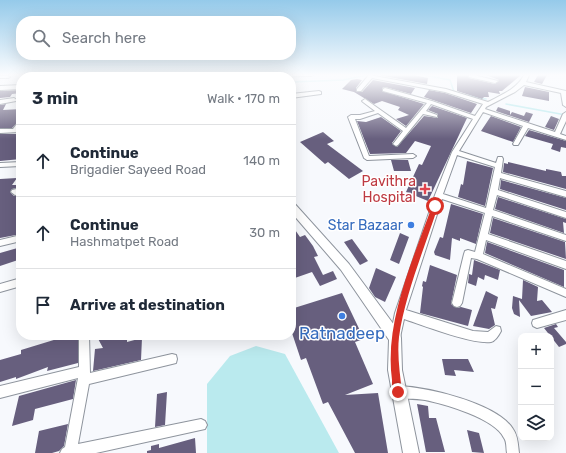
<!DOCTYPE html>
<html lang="en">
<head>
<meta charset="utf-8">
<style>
  body { margin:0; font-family:Rubik,sans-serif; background:#f6f6f7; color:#1f2937 }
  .controls { position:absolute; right:12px; bottom:12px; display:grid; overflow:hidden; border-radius:8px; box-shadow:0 4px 16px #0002 }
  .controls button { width:36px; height:36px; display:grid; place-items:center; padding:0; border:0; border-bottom:1px solid #e0e1e3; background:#fff; color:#1f2937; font:20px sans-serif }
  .stop { position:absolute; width:12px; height:12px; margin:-9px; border:3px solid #d93025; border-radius:50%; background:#fff }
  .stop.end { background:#d93025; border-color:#fff; box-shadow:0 1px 4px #0008 }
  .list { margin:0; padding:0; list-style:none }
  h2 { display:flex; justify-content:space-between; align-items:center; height:52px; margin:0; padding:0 16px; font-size:17px }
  h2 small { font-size:13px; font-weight:400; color:#747a83 }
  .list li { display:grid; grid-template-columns:26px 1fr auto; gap:12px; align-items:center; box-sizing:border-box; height:72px; padding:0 16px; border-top:1px solid #e0e1e3 }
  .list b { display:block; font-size:15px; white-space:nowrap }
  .list p { margin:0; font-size:13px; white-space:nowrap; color:#747a83 }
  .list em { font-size:13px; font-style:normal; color:#747a83 }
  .icon { flex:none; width:22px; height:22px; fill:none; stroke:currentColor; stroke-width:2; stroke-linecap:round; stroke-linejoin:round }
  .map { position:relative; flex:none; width:566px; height:453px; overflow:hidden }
  .search { position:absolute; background:#fff; box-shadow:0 4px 16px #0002; left:16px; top:16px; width:280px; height:44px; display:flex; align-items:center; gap:10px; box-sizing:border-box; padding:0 14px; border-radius:16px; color:#747a83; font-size:15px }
  .panel { position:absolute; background:#fff; box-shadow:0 4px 16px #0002; left:16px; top:72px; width:280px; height:268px; border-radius:16px }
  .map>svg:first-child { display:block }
  .water { fill:#baeaee }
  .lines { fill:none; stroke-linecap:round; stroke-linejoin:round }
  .stream { stroke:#baeaee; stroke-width:1.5 }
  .building { fill:#675f7e }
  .minor-casing { stroke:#8e949d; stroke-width:2 }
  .major-casing { stroke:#8e949d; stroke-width:2 }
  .minor { fill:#fff; fill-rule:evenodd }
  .major { fill:#fff; fill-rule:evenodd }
  .route { fill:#d93025 }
  .health-dot { fill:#e0444e; stroke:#fff; stroke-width:1.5 }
  .shop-dot { fill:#3f7fe0; stroke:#fff; stroke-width:1.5 }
  .labels { text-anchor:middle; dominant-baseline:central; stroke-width:3; stroke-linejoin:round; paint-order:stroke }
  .health-label { font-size:14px; fill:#be3a42; stroke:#fff; text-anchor:end }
  .shop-label { font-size:14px; fill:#366cbe; stroke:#fff; text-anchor:end }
  .near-shop-label { font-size:17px; fill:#366cbe; stroke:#fff }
</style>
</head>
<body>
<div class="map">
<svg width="566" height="453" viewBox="0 0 566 453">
  <rect width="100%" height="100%" fill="#f7f9fd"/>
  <!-- water -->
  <path class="water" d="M256,346L285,354L339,453H207V384L230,356Z"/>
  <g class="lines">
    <!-- stream -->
    <path class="stream" d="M145,75V77
      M424,75L450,80L454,92
      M291,82L343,80L367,75
      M460,94L486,99
      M506,104L566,115"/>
  </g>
  <!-- building -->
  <path class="building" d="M378,75H414L428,78L427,84Z
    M457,75H468L469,78L495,84L499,80L486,75H521L502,91H499L500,94L488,92L489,97H484L482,99L457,91Z
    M538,75H547L542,84L534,82Z
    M357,79L362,80L356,88L357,92H362L373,80L415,88L411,94L385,87L382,88V91L424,104L406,126L396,119L409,115L398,110L400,107L382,101L374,104L354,92L342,89L351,80Z
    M525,87L549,92V101L522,96Z
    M21,90V93L12,94L10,97L0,98V91Z
    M429,90L445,93L477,104L471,113L424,97Z
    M6,104L3,110L21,109V119L12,128H0V105Z
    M432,106L467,118L428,201L406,192L419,164L422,165L431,146L415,141L406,153L370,154L357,121L366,122L381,117L401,131L392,143L397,147L424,116L438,118V114L428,110Z
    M498,107L510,111V115L512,112L524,116L526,112L533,114L529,122L496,111Z
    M491,116L521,127L513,142L481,131Z
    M551,116L559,119L554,130L545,127Z
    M529,130L566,141V148L561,147L560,152L551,149L553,144L525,136Z
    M323,132L334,141L327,144L363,171L349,179L328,162L325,164L300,142Z
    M0,134H21V159L0,161Z
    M391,160H408L411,171H394Z
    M467,161L493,168L485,206L458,197L461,184L463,185Z
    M508,162L546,171V169L561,172L562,176H566V189L503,172L504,163L508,164Z
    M17,178L12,185H21V187L12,189L10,192L14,196H21V234L0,238V179Z
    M501,180L566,198V210L500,189Z
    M498,197L566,219V223L563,222L564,233L495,209Z
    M451,204L483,214L476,244L460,238V241L452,238L450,260L435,255L434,252L440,237L443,238Z
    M493,218L565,242L566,259L490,233Z
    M291,224L300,237L305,235L313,246L318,256L314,257L323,275L333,271L337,279L320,286L312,272L292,279Z
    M400,233L409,237L399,264L390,260Z
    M352,239L368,261L360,265L344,242Z
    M487,242L564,270V287L485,253Z
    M21,247V259L0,266V253Z
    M474,260L500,270L498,280L485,275L484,280L478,277L476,286L468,283L469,274L472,275Z
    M430,265L457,275L451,304L457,308L461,307L472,310L468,326L420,313L423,287L422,286L423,281L426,282Z
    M376,268L396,277L385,302L375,297L369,288Z
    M523,280L538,287L537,301L542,300L552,312L531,316L519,300L520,317L514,314L512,308L513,296L522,299Z
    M486,291L498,297L495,309L491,308L495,325L489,329L473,326Z
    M342,293L364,339L355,342L373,384L345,395L378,393L388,453H355L328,402L323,404L306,358L301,360L291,330V309Z
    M556,324L558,327L554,328L566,342V344L559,347L544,328Z
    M57,335H72V337L78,336V363L47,371L48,367L16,379V377L0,382V360L21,354V350L57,339Z
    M96,335H127V342L142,338L141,360L93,371L95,349L103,348Z
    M442,359H468L474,372L454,370L456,376L445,375Z
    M76,380L73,399L35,409L33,420L12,426L19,396Z
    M167,392L165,425L155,427L157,394Z
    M417,404L428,406L429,418H436L445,452H426Z
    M68,424L64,446L59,451L52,453H35L39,431Z
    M467,430L479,433L484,453L472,452Z
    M195,438L196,453H147V451L151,450V446L159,444V448Z"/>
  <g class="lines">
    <defs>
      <path id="minor" d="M97,75H102L101,77H97Z
        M250,75H313L311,76L237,77L239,76Z
        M369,75L446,89L488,102C501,95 517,89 524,75H529L526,82L566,91V107L563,105L561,93L524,85L515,92L486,107L485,109L555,132L563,114L566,112V121L560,134L566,136V140L528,128L518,145H514L513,144L523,126L483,112L459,151L496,163L498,157H502L503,159L501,173L566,191V197L500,178L498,190L566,212V218L497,195L493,210L566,235V241L492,216L488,234L566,261V269L486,240L483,254L566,289V297L477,259L471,258L462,303L460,306L457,307L454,306L452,303L464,254L465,251L468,250L475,252L485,213L442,199L406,310L473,331L488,332L496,326L500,327L501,331C499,335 495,341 491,342C474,345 422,325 404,319L399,342L395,343L391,342L390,338L395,313L435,195L452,152L473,119L431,104L426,111L437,115V117L423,114L398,145L396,146L393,144L403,131L378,113L360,119H355L369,156L413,154L416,156L413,158L367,160L364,158L348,117L351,115H360L375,111L363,102L362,101L365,99L406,128L427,103L383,91V89L385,88L432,101L475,116L483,104L445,92L372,78L361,91H357V89ZM457,155L495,167L486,208L443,194Z
        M469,75H474L498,81L495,83L469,77Z
        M0,76H8L10,77L8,78H0Z
        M21,85V89L0,90V86Z
        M319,91L321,92V94L291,98V94Z
        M14,98L17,100L16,101L0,104V100Z
        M21,120V126L19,128H21V132L0,133V129H13L19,121Z
        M21,162V166L0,167V163Z
        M21,188V194L15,195L11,192L12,190Z
        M21,235V241L0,246V240Z
        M21,278V286L0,292V284Z
        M566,310V320L537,328L533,326L532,323L533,320Z
        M79,335H89L90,373L172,354L176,355L177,359L176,363L172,364L89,384L78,444L201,419L205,421L207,425L205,429L96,453H60L62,449L65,447L78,378L0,398V386L79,367Z
        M398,386C427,387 497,403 513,429C518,436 518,445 519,453H507C506,448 507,442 504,438C495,418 444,404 425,400C415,398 403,400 394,396L392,392L394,388Z"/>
      <path id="major" d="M191,75H198L199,77H193Z
        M291,202L294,203L349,264L400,333L401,338L402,370L419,453H403L388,370L389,340L341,270L291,212Z"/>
    </defs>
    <!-- minor casing -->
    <use href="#minor" class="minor-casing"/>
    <!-- major casing -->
    <use href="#major" class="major-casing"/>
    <!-- minor -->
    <use href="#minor" class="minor"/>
    <!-- major -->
    <use href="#major" class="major"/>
  </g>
  <!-- sky -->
  <linearGradient id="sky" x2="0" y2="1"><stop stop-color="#95caea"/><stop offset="0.54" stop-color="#fbfcfe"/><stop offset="1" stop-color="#fbfcfe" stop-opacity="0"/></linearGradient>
  <rect width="566" height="139" fill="url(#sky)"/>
  <!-- route -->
  <path class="route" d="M435,203L438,206C425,247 405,294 399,337C397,355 400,374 402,392L398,396C392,394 392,386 392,380C384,322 413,260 432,206Z"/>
  <!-- markers -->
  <path class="health-dot" d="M423 183h4v4h4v4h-4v4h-4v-4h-4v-4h4z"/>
  <g class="shop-dot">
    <circle cx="411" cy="225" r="4"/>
    <circle cx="342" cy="316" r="4"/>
  </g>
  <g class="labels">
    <!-- health labels -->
    <g class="health-label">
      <text x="416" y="181">Pavithra<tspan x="416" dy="16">Hospital</tspan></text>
    </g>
    <!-- shop labels -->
    <g class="shop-label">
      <text x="403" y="225">Star Bazaar</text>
    </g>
    <!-- near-shop labels -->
    <g class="near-shop-label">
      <text x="342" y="333">Ratnadeep</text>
    </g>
  </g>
</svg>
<div class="controls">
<button>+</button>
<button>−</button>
<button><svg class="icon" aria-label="layers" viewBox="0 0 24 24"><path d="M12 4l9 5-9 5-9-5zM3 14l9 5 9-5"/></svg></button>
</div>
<div class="stop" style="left:435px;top:206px"></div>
<div class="stop end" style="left:398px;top:392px"></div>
<div class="search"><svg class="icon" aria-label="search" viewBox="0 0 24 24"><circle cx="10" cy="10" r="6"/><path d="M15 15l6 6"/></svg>Search here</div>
<section class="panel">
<h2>3 min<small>Walk · 170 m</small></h2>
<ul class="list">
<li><svg class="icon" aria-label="ahead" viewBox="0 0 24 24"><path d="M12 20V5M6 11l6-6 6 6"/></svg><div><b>Continue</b><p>Brigadier Sayeed Road</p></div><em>140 m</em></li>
<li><svg class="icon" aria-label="ahead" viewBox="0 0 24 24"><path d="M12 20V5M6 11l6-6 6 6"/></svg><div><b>Continue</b><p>Hashmatpet Road</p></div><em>30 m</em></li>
<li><svg class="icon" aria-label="arrive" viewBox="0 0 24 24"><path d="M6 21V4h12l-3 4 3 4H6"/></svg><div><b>Arrive at destination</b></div></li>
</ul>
</section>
</div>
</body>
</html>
